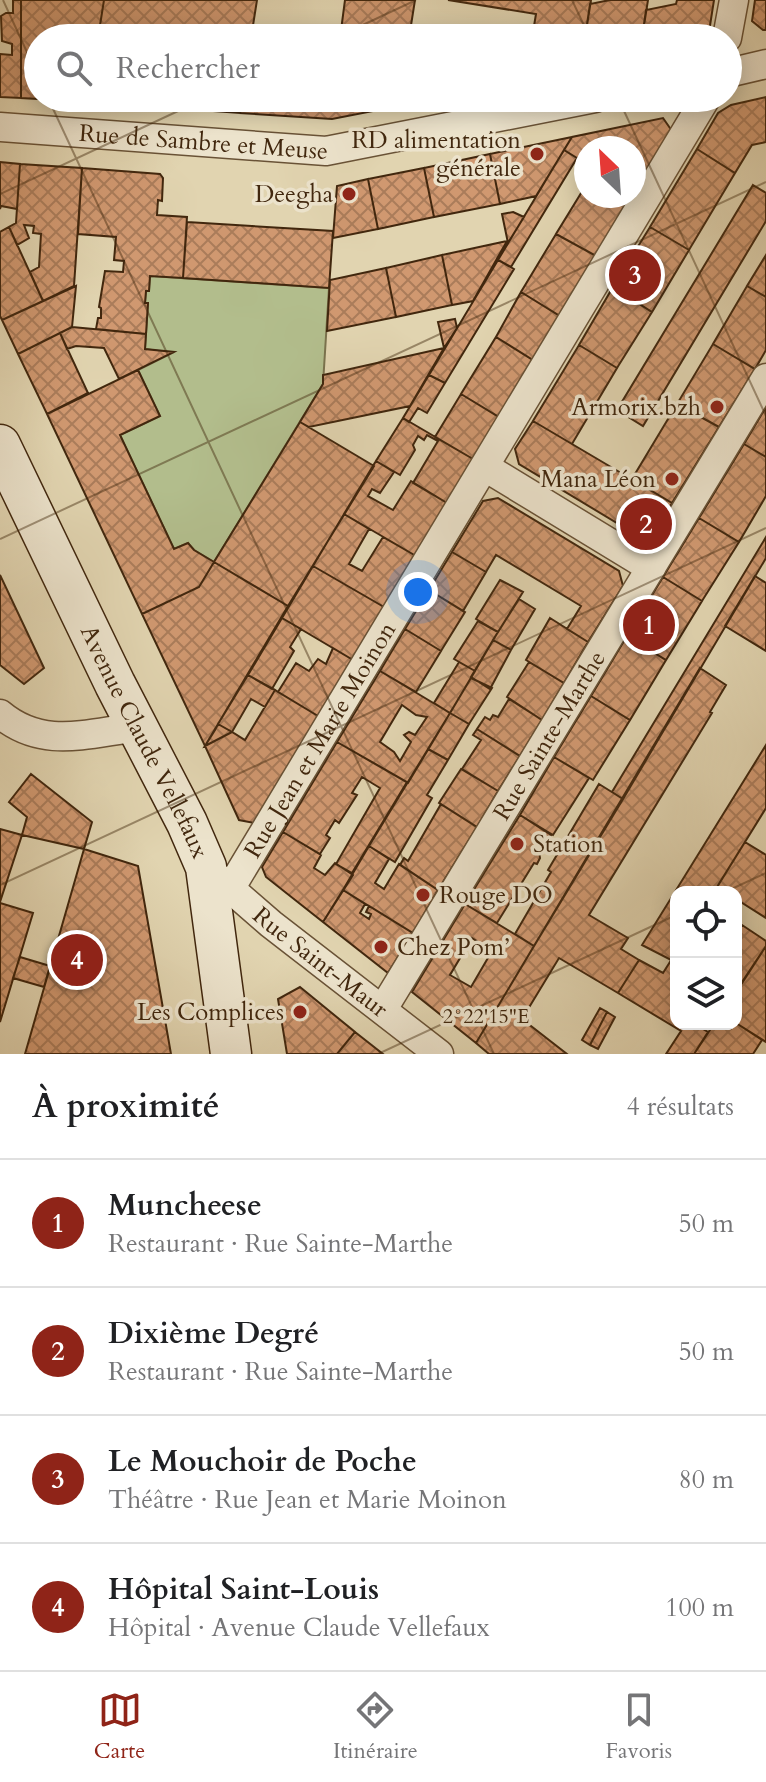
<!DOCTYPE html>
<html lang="fr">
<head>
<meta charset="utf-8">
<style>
  body { margin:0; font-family:Cardo,serif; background:#f6f6f6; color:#202124 }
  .controls { position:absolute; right:24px; bottom:24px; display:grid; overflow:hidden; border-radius:16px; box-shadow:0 4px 20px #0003 }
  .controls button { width:72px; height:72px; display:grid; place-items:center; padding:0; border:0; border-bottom:2px solid #e0e0e0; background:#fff; color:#202124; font:40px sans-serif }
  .compass { position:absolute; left:574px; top:136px; width:72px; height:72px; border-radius:50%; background:#fff; box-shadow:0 4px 20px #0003; rotate:335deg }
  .you { position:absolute; left:418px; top:592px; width:28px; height:28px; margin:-20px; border:6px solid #fff; border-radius:50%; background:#1a73e8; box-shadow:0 0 0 12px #1a73e833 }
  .badge { display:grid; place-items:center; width:52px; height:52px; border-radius:50%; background:#8f2418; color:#fff; font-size:26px; font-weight:700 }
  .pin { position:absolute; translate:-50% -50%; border:4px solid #fff; box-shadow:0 2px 8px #0006 }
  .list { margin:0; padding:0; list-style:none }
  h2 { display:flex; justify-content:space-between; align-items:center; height:104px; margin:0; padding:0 32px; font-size:34px }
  h2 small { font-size:26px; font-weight:400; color:#757577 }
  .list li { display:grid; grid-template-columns:52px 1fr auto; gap:24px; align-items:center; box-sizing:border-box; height:128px; padding:0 32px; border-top:2px solid #e0e0e0 }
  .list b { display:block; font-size:30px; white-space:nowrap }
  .list p { margin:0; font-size:26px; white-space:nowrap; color:#757577 }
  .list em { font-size:26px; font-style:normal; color:#757577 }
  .icon { flex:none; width:44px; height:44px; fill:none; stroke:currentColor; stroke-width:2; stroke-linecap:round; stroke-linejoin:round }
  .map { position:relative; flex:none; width:766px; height:1054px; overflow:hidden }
  .search { position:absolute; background:#fff; box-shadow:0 4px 20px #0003; left:24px; right:24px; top:24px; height:88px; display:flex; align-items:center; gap:20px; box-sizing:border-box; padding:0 28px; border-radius:44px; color:#757577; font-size:30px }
  .sheet { height:616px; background:#fff }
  nav { display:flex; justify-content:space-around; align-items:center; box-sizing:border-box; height:112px; border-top:2px solid #e0e0e0; background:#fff; font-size:22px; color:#757577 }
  nav a { display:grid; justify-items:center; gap:4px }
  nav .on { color:#8f2418 }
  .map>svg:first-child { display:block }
  .green { fill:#b2bd8c; stroke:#7a724d; stroke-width:2 }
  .building { fill:url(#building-cross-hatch); stroke:#41270e; stroke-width:2; fill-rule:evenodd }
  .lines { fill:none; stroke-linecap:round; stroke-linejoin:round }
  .street-casing { stroke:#695236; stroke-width:31 }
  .secondary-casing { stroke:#41270e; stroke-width:43 }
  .street { stroke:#ece3cc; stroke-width:28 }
  .secondary { stroke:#ece3cc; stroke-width:40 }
  .ticks { fill:none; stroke:#41270e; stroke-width:2; stroke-opacity:0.45 }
  .poi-dot { fill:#8f2418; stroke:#ece3cc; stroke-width:3 }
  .labels { text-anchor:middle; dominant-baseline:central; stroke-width:7; stroke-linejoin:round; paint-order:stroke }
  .street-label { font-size:24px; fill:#41270e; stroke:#ece3cc }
  .poi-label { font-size:24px; fill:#41270e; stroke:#ece3cc; text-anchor:end }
  .ticks-label { font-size:20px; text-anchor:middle; fill:#41270e; stroke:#ece3cc; stroke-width:7; stroke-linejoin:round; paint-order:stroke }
</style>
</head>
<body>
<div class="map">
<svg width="766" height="1054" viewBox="0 0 766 1054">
  <defs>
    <pattern id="building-cross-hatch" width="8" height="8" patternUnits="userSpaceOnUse" patternTransform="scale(2)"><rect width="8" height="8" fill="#d09870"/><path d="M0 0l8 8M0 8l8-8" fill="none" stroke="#aa7c5a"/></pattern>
  </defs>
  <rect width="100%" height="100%" fill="#e1d4b0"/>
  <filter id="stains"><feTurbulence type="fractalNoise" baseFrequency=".0025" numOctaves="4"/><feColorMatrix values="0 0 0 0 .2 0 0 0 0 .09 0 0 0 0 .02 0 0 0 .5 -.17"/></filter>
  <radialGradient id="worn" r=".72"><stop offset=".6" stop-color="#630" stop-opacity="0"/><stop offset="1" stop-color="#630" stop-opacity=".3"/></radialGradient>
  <!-- green -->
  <path class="green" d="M150,276L329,288L323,384L214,562L194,550L188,543L174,549L120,435L160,416L138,370L172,353L145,349L148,304L145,303L146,291H149Z"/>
  <!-- building -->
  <path class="building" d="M13,0H21V98L0,97V54L12,55V44L2,41L1,16L6,13H13Z
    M21,0H104L98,38H38V98H88V102L21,98Z
    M104,0H257L251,38H98Z
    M345,0H415L409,38H340Z
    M448,0H591L585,38H532L536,14Z
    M610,0H648L642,38H585L590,4Z
    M677,0H714L709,32L703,38H642L646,10L676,4Z
    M755,0H766V30H763L752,21Z
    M766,97V142L752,145L735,173L697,149L718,113L731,105Z
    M88,98H242L240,113L88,102Z
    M242,98H400L399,106L332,119L240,113Z
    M663,118L672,131L634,193V148H586V156L577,158L564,150L572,137Z
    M572,137L536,196L500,204L490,154Z
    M697,149L735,173L689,250L650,227Z
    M564,150L577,158L511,267L498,260Z
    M490,154L500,204L434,217L424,168Z
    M0,162L20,164L17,209L1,206L0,209Z
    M20,164L82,168L74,286L43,301L30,272L39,267L41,234L33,233L34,226L24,225L29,238L17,245L9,227L16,223Z
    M82,168L160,174L163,178L162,201L158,200L157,215L187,217L183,278L150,276L149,291H146L145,303H148L146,334L96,329L98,318H101V308L99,307L105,271L123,272L124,261L114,260L116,237L78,234Z
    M424,168L434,217L378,229L368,179Z
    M368,179L378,229L333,238L337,186Z
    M586,185V196H625L630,199L596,256L556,234Z
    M753,185L766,193V221L643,426L617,410Z
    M513,212L524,217L508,243L502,214Z
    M187,222L333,231L329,288L183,278Z
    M9,227L43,301L2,320L0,316V232Z
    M650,227L689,250L652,312L613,287Z
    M556,234L596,256L560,316L521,292Z
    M507,241L473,301L452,305L442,255Z
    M442,255L452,305L396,317L386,268Z
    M766,255V297L747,286Z
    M498,260L514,269L445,383L429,375Z
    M386,268L396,317L327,331L330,280Z
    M76,286L72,327L18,354L2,320Z
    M747,286L766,297V350L755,369L713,344Z
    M613,287L652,312L617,368L579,345Z
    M521,292L560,316L533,360L496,337Z
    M455,319L457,328L444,348L438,322Z
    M72,327L146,334L145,349L174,352L119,379L104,348L76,346L67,349L60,333Z
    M60,333L88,393L47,414L18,354Z
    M496,337L533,360L499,417L461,394Z
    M713,344L755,369L719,427L677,404Z
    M579,345L617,368L572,444L533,421Z
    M444,348L410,406L309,427L300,422L323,384V375Z
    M138,370L160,416L120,435L174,549L188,543L194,550L214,562L199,587L142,614L47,414Z
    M429,375L445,383L427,413L418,408L409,422L403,418Z
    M461,394L499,417L473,459L435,437Z
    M677,404L719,427L672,503L632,479Z
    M766,407V457L744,444Z
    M403,418L473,459L447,503L413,483L438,441L427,435L424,440L418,436L413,445L415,450L400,475L376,461Z
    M533,421L672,503L655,533L640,537L519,464L515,449Z
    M300,422L374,466L288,606L214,562Z
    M744,444L766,457V496L739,542L699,518Z
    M376,461L394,472L380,493L372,489L368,496L393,510L411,481L447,503L416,556L344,514Z
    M498,498L619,571L623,586L588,642L567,629L581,606L496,555L486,572L452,552L483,501Z
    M344,514L369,529L349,564L362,571L383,537L416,556L384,607L313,566Z
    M699,518L739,542L702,601L663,577Z
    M766,537V558L623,799L612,792Z
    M452,552L486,572L463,611L429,590Z
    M214,562L288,606L205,746L142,614L199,587Z
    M313,566L384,607L353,660L282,618Z
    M0,575L44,668L24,684L0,665Z
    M755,576L766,583V651L725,626Z
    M663,577L702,601L666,660L627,636Z
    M500,580L523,592L498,632L476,619Z
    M429,590L465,612L441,651L405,629Z
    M519,599L535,609L511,650L493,640Z
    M282,618L301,629L290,647L294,651L272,689L248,675Z
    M550,618L588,642L564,683L526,660Z
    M478,621L498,632L475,671L454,659Z
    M405,629L441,651L416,692L380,671Z
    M627,636L666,660L630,720L591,696Z
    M493,640L511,650L490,689L471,677Z
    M333,648L353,660L318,716L278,692L296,663L309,671L318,659L326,664Z
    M459,662L475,671L450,713L434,703Z
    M529,662L564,683L542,720L507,697Z
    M700,668L726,685L710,712L712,713L589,915L628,938L621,949L639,960L618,993L559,958L522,1019L567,1054H489L476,1043Z
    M380,671L450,713L408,783L337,742ZM402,705L416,715L427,717L415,735L409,732L404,735L411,742L400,761L394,752L380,742Z
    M248,675L275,690L265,707L251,699L232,732L218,724Z
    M471,678L492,688L469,724L450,713Z
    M275,690L318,716L254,823L239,820L205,746L232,732L245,740Z
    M591,696L630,720L593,780L554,757Z
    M509,699L542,720L520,756L477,729L485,717L490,720L493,715L498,717Z
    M450,713L469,724L448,760L428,749Z
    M218,724L232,732L205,746L215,730Z
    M477,729L520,756L498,791L462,769L481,740L473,735Z
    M337,742L407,782L352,873L336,864L380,788L362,777L352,793L357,795L339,823L335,820L326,835L330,838L320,854L283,832Z
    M766,745V808L745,842L714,892H676V952L671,960L642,945Z
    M428,749L448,760L427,795L432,798L395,862L369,846Z
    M554,757L589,778L553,835L520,815Z
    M461,769L498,791L477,827L439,803Z
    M31,774L92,822L84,849L22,835L27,817L9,802Z
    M599,784L623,799L534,946L515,934L551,872L548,870Z
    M441,804L477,827L438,890L400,865L404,858L408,861Z
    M520,815L551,835L539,852L540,858L537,864L534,863L497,923L465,904Z
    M0,829L22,835L0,902Z
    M283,832L321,855L314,868L325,875L335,863L353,875L323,922L266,877L262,867Z
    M745,842L766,855V918L736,899V892H725L717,887Z
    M369,846L389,859L375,883L384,889L399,864L438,890L413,933L343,890Z
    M84,849L138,866L171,1054H25Z
    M343,890L365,904L360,913L369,919L371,914L366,912L369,906L413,933L388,973L323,922Z
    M0,903L33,913L0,1022Z
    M465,904L534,946L476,1043L412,992ZM472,938L492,951L471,987L450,975Z
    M742,925L766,941V946L742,983L736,979V935Z
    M766,946V1042L736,1023V991Z
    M20,957L50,966L44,987L13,978Z
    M639,960L663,973L670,962L676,966V1024H700L698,1026L708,1032L694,1054H666L681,1031L618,993Z
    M300,987L355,1032L337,1054H287L278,999Z
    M600,1008L607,1012L590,1045L582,1040Z
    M607,1012L615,1017L598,1049L590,1045Z
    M736,1023L762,1040L753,1054H694L714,1024Z
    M355,1032L383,1054H337Z"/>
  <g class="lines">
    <defs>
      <g id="street">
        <path d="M727,38L734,0"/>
        <path d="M728,73L766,64"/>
        <path id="s1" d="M0,127L326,151L595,98"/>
        <path d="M485,467L651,568"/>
        <path d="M0,714C43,750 87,733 139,727"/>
        <path id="s2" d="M217,877L271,924L439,1054"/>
        <path id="s3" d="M230,889L706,98"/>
        <path id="s4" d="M383,1009L766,378"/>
      </g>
      <g id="secondary">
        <path id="s5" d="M0,445L115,684L187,823L206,867L231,1054"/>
      </g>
    </defs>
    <!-- street casing -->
    <use href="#street" class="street-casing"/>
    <!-- secondary casing -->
    <use href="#secondary" class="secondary-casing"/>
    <!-- street -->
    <use href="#street" class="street"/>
    <!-- secondary -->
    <use href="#secondary" class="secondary"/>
  </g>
  <!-- ticks -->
  <path class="ticks" d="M3,0L38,76M572,0L590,38M335,38L416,0M48,98L494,1054M618,98L766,416M0,194L206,98M0,539L766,182M0,885L766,528M725,892L766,873M378,1054L676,915"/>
  <!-- markers -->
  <g class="poi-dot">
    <circle cx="537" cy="154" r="8"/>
    <circle cx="349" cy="194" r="8"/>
    <circle cx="717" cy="407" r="8"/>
    <circle cx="672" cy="479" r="8"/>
    <circle cx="517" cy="844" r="8"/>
    <circle cx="423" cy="895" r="8"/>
    <circle cx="381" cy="947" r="8"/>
    <circle cx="300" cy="1012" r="8"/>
  </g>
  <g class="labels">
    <!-- street labels -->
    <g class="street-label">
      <text stroke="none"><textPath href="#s1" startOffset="204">Rue de Sambre et Meuse</textPath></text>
      <text stroke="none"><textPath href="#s4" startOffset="320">Rue Sainte-Marthe</textPath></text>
      <text stroke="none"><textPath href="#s3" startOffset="174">Rue Jean et Marie Moinon</textPath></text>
      <text stroke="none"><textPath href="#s5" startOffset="330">Avenue Claude Vellefaux</textPath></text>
      <text stroke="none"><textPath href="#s2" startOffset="134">Rue Saint-Maur</textPath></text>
    </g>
    <!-- poi labels -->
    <g class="poi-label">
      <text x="521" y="140">RD alimentation<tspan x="521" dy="28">générale</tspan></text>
      <text x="333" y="194">Deegha</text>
      <text x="701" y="407">Armorix.bzh</text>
      <text x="656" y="479">Mana Léon</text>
      <text x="533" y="844" text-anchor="start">Station</text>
      <text x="439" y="895" text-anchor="start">Rouge DO</text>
      <text x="397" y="947" text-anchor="start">Chez Pom’</text>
      <text x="284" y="1012">Les Complices</text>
    </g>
  </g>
  <g class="ticks-label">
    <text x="486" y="1023">2°22'15"E</text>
  </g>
  <rect width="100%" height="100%" filter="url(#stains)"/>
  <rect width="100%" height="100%" fill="url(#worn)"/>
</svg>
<div class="controls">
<button><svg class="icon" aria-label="locate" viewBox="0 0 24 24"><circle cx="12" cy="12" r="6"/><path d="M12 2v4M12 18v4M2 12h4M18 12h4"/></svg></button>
<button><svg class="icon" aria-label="layers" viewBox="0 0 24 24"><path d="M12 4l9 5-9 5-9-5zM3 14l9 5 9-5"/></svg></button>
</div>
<svg class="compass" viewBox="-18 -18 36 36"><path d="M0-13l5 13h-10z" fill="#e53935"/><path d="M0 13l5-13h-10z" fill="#757577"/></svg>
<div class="you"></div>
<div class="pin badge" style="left:649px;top:625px">1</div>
<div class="pin badge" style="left:646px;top:524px">2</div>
<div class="pin badge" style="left:635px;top:275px">3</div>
<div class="pin badge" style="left:77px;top:960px">4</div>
<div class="search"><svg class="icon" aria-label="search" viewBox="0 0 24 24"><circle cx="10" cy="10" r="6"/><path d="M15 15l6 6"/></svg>Rechercher</div>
</div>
<section class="sheet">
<h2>À proximité<small>4 résultats</small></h2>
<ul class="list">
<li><span class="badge">1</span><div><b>Muncheese</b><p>Restaurant · Rue Sainte-Marthe</p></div><em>50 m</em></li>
<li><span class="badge">2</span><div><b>Dixième Degré</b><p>Restaurant · Rue Sainte-Marthe</p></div><em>50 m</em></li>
<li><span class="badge">3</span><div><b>Le Mouchoir de Poche</b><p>Théâtre · Rue Jean et Marie Moinon</p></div><em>80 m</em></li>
<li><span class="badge">4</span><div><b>Hôpital Saint-Louis</b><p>Hôpital · Avenue Claude Vellefaux</p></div><em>100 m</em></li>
</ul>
</section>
<nav>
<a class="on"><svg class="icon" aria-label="map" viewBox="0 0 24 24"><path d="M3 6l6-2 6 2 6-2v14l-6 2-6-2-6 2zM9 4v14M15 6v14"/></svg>Carte</a>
<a><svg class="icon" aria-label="directions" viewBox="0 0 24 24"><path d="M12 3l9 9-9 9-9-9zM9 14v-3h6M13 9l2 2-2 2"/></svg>Itinéraire</a>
<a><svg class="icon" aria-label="saved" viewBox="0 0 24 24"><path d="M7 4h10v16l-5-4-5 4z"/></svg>Favoris</a>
</nav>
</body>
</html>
